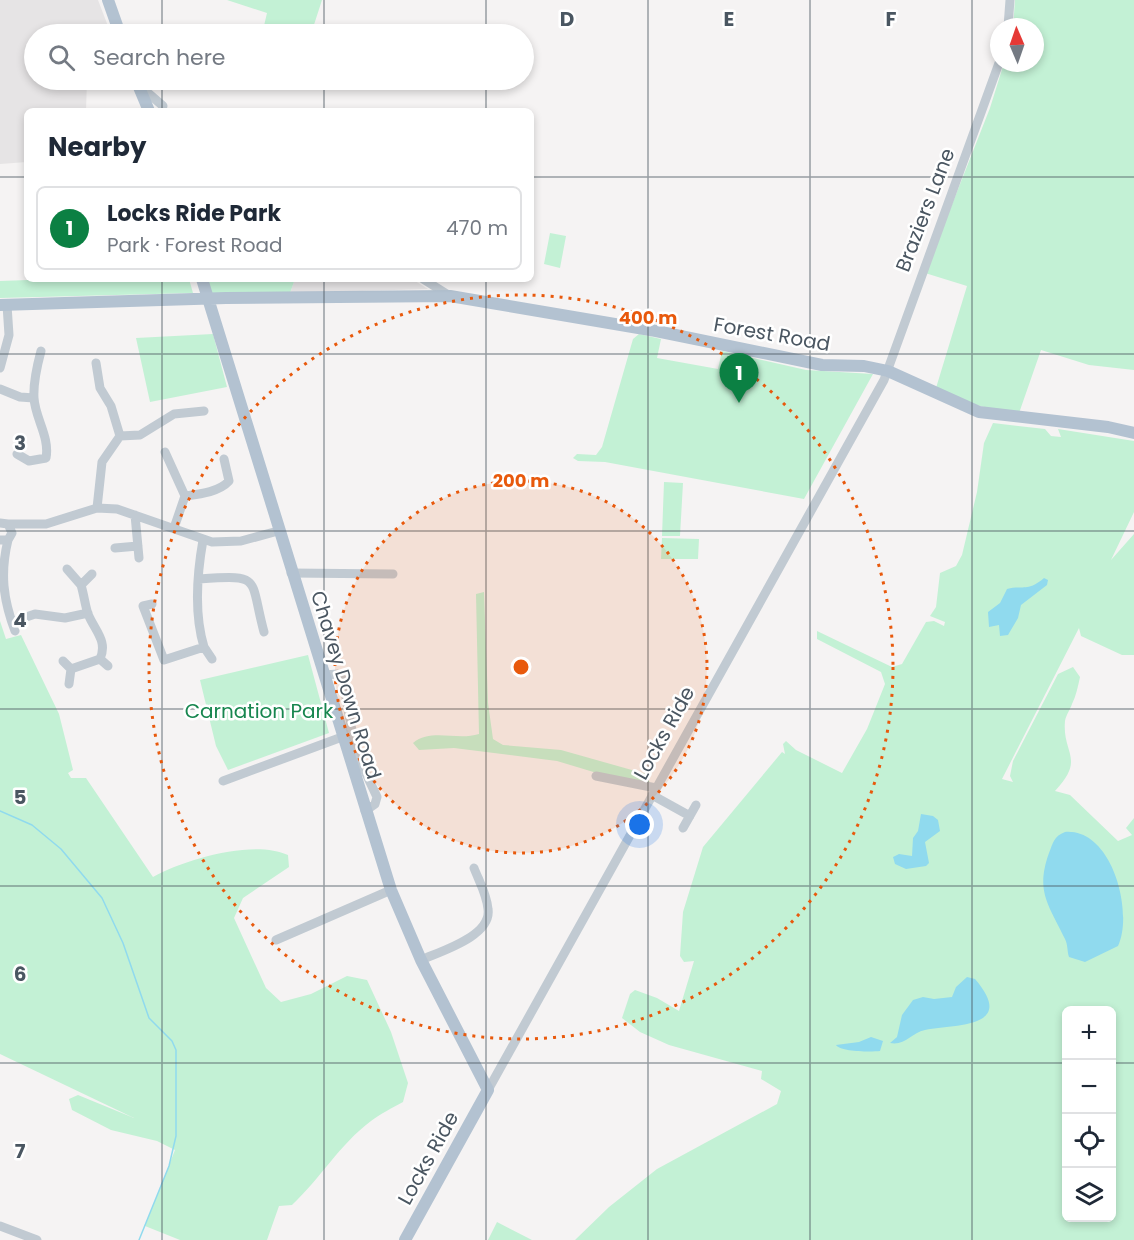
<!DOCTYPE html>
<html lang="en">
<head>
<meta charset="utf-8">
<style>
  body { margin:0; font-family:Poppins,sans-serif; background:#f6f6f7; color:#1f2937 }
  .controls { position:absolute; right:18px; bottom:18px; display:grid; overflow:hidden; border-radius:9px; box-shadow:0 3px 9px #0003 }
  .controls button { width:54px; height:54px; display:grid; place-items:center; padding:0; border:0; border-bottom:2px solid #e0e1e3; background:#fff; color:#1f2937; font:30px sans-serif }
  .compass { position:absolute; left:990px; top:18px; width:54px; height:54px; border-radius:50%; background:#fff; box-shadow:0 3px 9px #0003; rotate:358deg }
  .you { position:absolute; left:640px; top:825px; width:21px; height:21px; margin:-15px; border:4px solid #fff; border-radius:50%; background:#1a73e8; box-shadow:0 0 0 9px #1a73e833 }
  .badge { display:grid; place-items:center; width:39px; height:39px; border-radius:50%; background:#0b8043; color:#fff; font-size:20px; font-weight:700 }
  .pin { position:absolute; translate:-50% -50px; filter:drop-shadow(0 2px 3px #0008) }
  .pin::after { content:''; position:absolute; top:32px; width:21px; height:18px; background:inherit; clip-path:polygon(0 0,100% 0,50% 100%) }
  .list { margin:0; padding:0; list-style:none }
  h2 { display:flex; justify-content:space-between; align-items:center; height:78px; margin:0; padding:0 24px; font-size:26px }
  h2 small { font-size:20px; font-weight:400; color:#747a83 }
  .list li { display:grid; grid-template-columns:39px 1fr auto; gap:18px; align-items:center; box-sizing:border-box; height:84px; margin:0 12px 12px; padding:0 12px; border:2px solid #e0e1e3; border-radius:9px }
  .list b { display:block; font-size:22px; white-space:nowrap }
  .list p { margin:0; font-size:20px; white-space:nowrap; color:#747a83 }
  .list em { font-size:20px; font-style:normal; color:#747a83 }
  .icon { flex:none; width:33px; height:33px; fill:none; stroke:currentColor; stroke-width:2; stroke-linecap:round; stroke-linejoin:round }
  .map { position:relative; flex:none; width:1134px; height:1240px; overflow:hidden }
  .search { position:absolute; background:#fff; box-shadow:0 3px 9px #0003; left:24px; top:24px; width:510px; height:66px; display:flex; align-items:center; gap:15px; box-sizing:border-box; padding:0 21px; border-radius:33px; color:#747a83; font-size:22px }
  .panel { position:absolute; background:#fff; box-shadow:0 3px 9px #0003; left:24px; top:108px; width:510px; height:174px; border-radius:9px }
  .map>svg:first-child { display:block }
  .education { fill:#e6e4e5 }
  .green { fill:#c3f1d5; fill-rule:evenodd }
  .water { fill:#90daee }
  .lines { fill:none; stroke-linecap:round; stroke-linejoin:round }
  .stream { stroke:#90daee; stroke-width:1.5 }
  .minor { stroke:#c1cad2; stroke-width:9 }
  .major { stroke:#b3c2d1; stroke-width:12 }
  .grid { fill:none; stroke:#4a5661; stroke-width:1.5; stroke-opacity:0.55 }
  .ring { fill:none; stroke:#e8590c; stroke-width:3; stroke-dasharray:3 6 }
  .labels { text-anchor:middle; dominant-baseline:central; stroke-width:5; stroke-linejoin:round; paint-order:stroke }
  .street-label { font-size:20px; fill:#4a5661; stroke:#fff }
  .park-label { font-size:20px; fill:#17864f; stroke:#fff }
  .grid-label { font-size:20px; text-anchor:middle; font-weight:bold; fill:#4a5661; stroke:#fff; stroke-width:5; stroke-linejoin:round; paint-order:stroke }
  .centre { fill:#e8590c; stroke:#fff; stroke-width:3 }
  .ring-label { font-size:18px; text-anchor:middle; font-weight:bold; fill:#e8590c; stroke:#fff; stroke-width:5; stroke-linejoin:round; paint-order:stroke }
</style>
</head>
<body>
<div class="map">
<svg width="1134" height="1240" viewBox="0 0 1134 1240">
  <rect width="100%" height="100%" fill="#f5f3f3"/>
  <!-- education -->
  <path class="education" d="M0,0H98L111,34H34V80H87L86,111H27V162L0,164Z
    M295,279H412L428,289L290,293Z"/>
  <!-- green -->
  <path class="green" d="M227,0H322L311,34H277L263,30L267,13Z
    M1015,0H1134V370L1089,365L1041,350L1018,416L973,404L936,388L967,286L925,273L990,108L1004,63H1035V27H1013Z
    M550,233L566,236L560,268L544,264Z
    M56,279H189L193,293L0,298V281Z
    M205,279H295L290,293L210,294Z
    M213,334L227,387L150,402L136,338Z
    M639,334L661,339L657,358L718,369L722,351L806,370L873,374L804,499L605,462L578,461L573,458L577,454L596,455L602,447L633,339Z
    M993,423L1045,429L1051,436L1061,437L1058,429L1134,441V512L1111,560L1134,534V655H1122L1081,636L1079,628L1002,779L1013,782L1010,776L1013,761L1058,674L1073,667L1080,677C1078,686 1076,696 1072,704C1070,710 1066,715 1065,721C1062,754 1086,758 1055,791L1070,795L1118,841L1132,835L1126,828L1134,818V1240H575L609,1207L657,1169L777,1104L781,1091L761,1079L762,1071L669,1045L640,1032L622,1018L630,994L635,990L657,998L679,1011L694,961L684,962L680,956L683,912L703,847L782,752L785,754L783,744L786,741L796,750L842,773L867,729L885,684L881,672L817,639V631L892,667L902,664L926,622L934,621L944,626L945,622L930,616L936,607L940,573L956,566L962,555L977,492L984,443ZM1066,1010H1112V1218H1066Z
    M664,482L683,483L680,536H662Z
    M662,538L699,539L698,559H661Z
    M484,592L488,703L493,739L503,745L561,750L646,774L650,783L640,786L557,761L454,748L419,750L413,743C431,728 457,741 479,734L476,594Z
    M0,621L6,639L21,635L59,714L73,770L68,773L71,778H86L153,877C185,859 254,839 288,855L289,867L243,898L234,918L266,988L281,1002L311,994L347,976L367,980L391,1032L408,1083L403,1102C392,1108 380,1114 371,1121C340,1144 320,1179 292,1205L279,1206L267,1240H180L145,1226L175,1150L157,1141L111,1130L72,1110L69,1099L78,1095L134,1118L0,1054Z
    M308,655L329,733L228,770L216,746L200,680Z
    M497,1222L532,1240H488Z"/>
  <!-- water -->
  <path class="water" d="M1044,578L1048,580L1047,585L1021,605L1018,618L1008,635L1000,636L999,625L989,627L988,612L1000,603L1007,589C1022,585 1028,592 1044,578Z
    M921,814L933,816L938,820L940,831L925,842L929,863L926,866L906,869L895,864L893,857L899,854L912,856L913,838L918,831Z
    M1065,832C1112,828 1134,912 1118,946L1085,962L1069,957C1067,951 1068,945 1065,939C1049,905 1035,892 1049,853C1053,843 1054,836 1065,832Z
    M967,977L975,979C1018,1029 954,1024 925,1030C911,1033 905,1046 890,1043L897,1037L902,1015L913,1000L923,997L934,999L952,997L956,987Z
    M871,1037L883,1041L880,1051C871,1052 841,1052 836,1045L859,1042Z"/>
  <g class="lines">
    <!-- stream -->
    <path class="stream" d="M0,811L32,825L61,849L102,898L123,943L149,1018L172,1041L176,1050V1136L169,1166L139,1240"/>
    <!-- minor -->
    <path class="minor" d="M1008,27L1010,0
      M140,86L163,106
      M423,279L450,296
      M96,363L100,388L111,406L120,436
      M0,368L9,335L7,305
      M0,389L20,397L34,398
      M165,452L185,496C200,494 219,492 229,481L224,459
      M17,454L29,461L46,458C50,437 35,418 34,398C33,382 37,366 41,351
      M97,508L102,462L120,436L140,435L174,414L204,411
      M135,515L139,558
      M0,523L8,524L12,533L8,540H0
      M8,524H46L97,508L117,509L212,542L241,541L278,531
      M174,528L185,496
      M8,540C0,573 3,599 15,631
      M115,548L138,546
      M67,569L81,585L92,574
      M291,573L393,574
      M199,579C263,575 249,576 264,632
      M81,585C84,595 85,605 88,614C95,631 108,641 100,659L108,666
      M152,604L143,606L164,660L204,647C194,614 197,574 203,540
      M12,622L35,614L65,618L88,613
      M204,647L212,659
      M63,661L71,669L69,684
      M71,669L100,659
      M324,675L338,674L343,680L351,726L362,765L377,797L375,804L365,811
      M596,776L656,788
      M223,781L342,737
      M652,795L690,816
      M683,828L696,805
      M276,940L391,890
      M421,960C441,951 492,936 488,909C487,895 479,881 474,868
      M488,1090L884,380L999,63
      M0,1226L37,1240"/>
    <!-- major -->
    <path class="major" d="M108,0L120,34
      M136,80L149,111
      M202,279L391,890L421,960L488,1090L405,1240
      M0,305L226,298L450,296L656,331L822,365L864,366L888,371L979,412L1108,427L1134,433"/>
  </g>
  <!-- grid -->
  <path class="grid" d="M162,0V34M324,0V34M486,0V34M648,0V1240M810,0V1240M972,0V1240M162,80V111M324,80V111M486,80V111M0,177H27M531,177H1134M162,279V1240M324,279V1240M486,279V1240M0,354H1134M0,531H1134M0,709H1134M0,886H1134M0,1063H1066M1112,1063H1134"/>
  <!-- distance rings -->
  <circle cx="521" cy="667" r="186" fill="#e8590c" fill-opacity=".12"/>
  <g class="ring">
    <circle cx="521" cy="667" r="186"/>
    <circle cx="521" cy="667" r="372"/>
  </g>
  <g class="labels">
    <!-- street labels -->
    <g class="street-label">
      <text transform="translate(925 210) rotate(-69)">Braziers Lane</text>
      <text transform="translate(772 334) rotate(10)">Forest Road</text>
      <text transform="translate(346 685) rotate(73)">Chavey Down Road</text>
      <text transform="translate(664 733) rotate(-61)">Locks Ride</text>
      <text transform="translate(428 1158) rotate(-61)">Locks Ride</text>
    </g>
    <!-- park labels -->
    <g class="park-label">
      <text x="259" y="711">Carnation Park</text>
    </g>
  </g>
  <g class="grid-label">
    <text x="567" y="26">D</text>
    <text x="729" y="26">E</text>
    <text x="891" y="26">F</text>
    <text x="20" y="450">3</text>
    <text x="20" y="627">4</text>
    <text x="20" y="804">5</text>
    <text x="20" y="981">6</text>
    <text x="20" y="1158">7</text>
  </g>
  <circle cx="521" cy="667" r="9" class="centre"/>
  <g class="ring-label">
    <text x="648" y="324">400 m</text>
    <text x="521" y="487">200 m</text>
  </g>
</svg>
<div class="controls">
<button>+</button>
<button>−</button>
<button><svg class="icon" aria-label="locate" viewBox="0 0 24 24"><circle cx="12" cy="12" r="6"/><path d="M12 2v4M12 18v4M2 12h4M18 12h4"/></svg></button>
<button><svg class="icon" aria-label="layers" viewBox="0 0 24 24"><path d="M12 4l9 5-9 5-9-5zM3 14l9 5 9-5"/></svg></button>
</div>
<svg class="compass" viewBox="-18 -18 36 36"><path d="M0-13l5 13h-10z" fill="#e53935"/><path d="M0 13l5-13h-10z" fill="#747a83"/></svg>
<div class="you"></div>
<div class="pin badge" style="left:739px;top:403px">1</div>
<div class="search"><svg class="icon" aria-label="search" viewBox="0 0 24 24"><circle cx="10" cy="10" r="6"/><path d="M15 15l6 6"/></svg>Search here</div>
<section class="panel">
<h2>Nearby<small></small></h2>
<ul class="list">
<li><span class="badge">1</span><div><b>Locks Ride Park</b><p>Park · Forest Road</p></div><em>470 m</em></li>
</ul>
</section>
</div>
</body>
</html>
